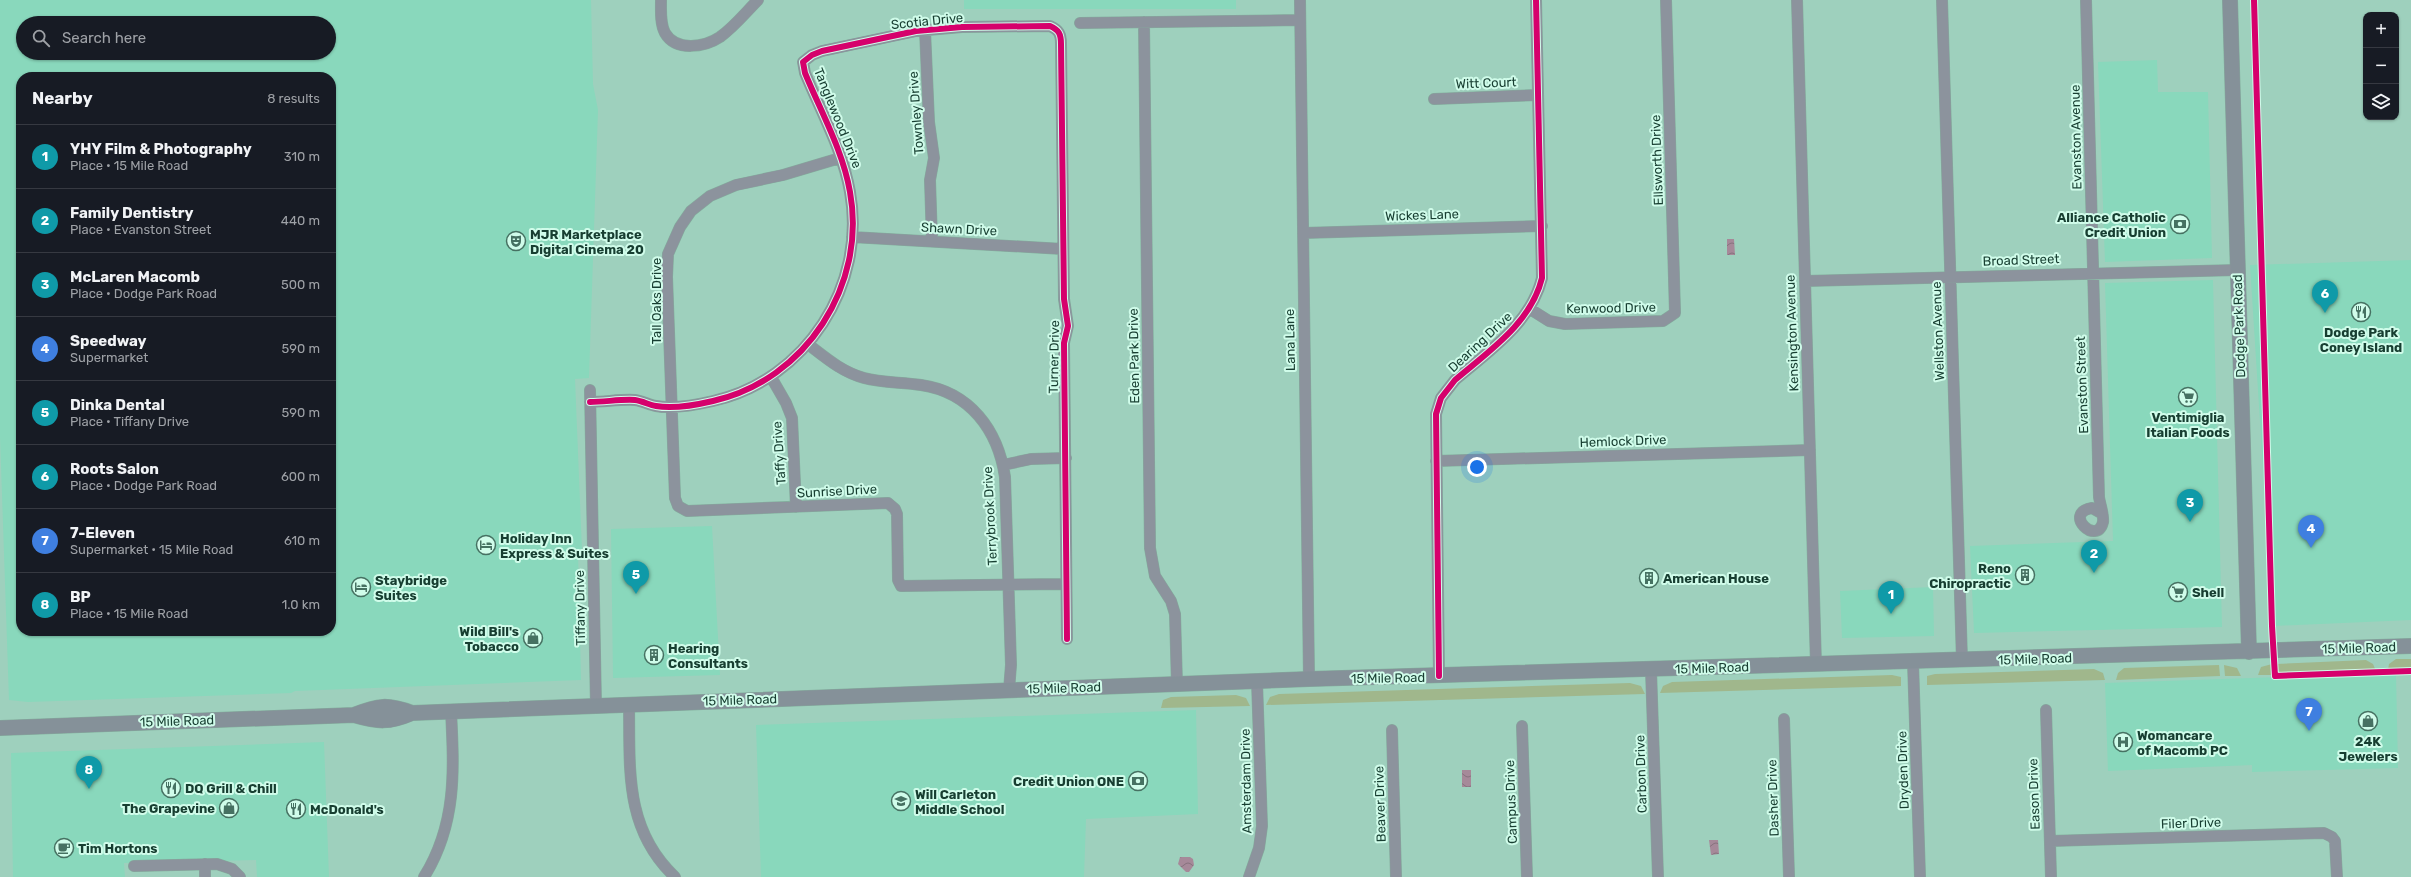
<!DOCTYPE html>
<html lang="en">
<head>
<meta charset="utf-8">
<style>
  body { margin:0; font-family:Rubik,sans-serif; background:#242831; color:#f1f3f6 }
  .controls { position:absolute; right:12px; top:12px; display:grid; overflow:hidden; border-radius:8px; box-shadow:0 1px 3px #0004 }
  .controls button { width:36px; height:36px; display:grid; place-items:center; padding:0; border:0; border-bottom:1px solid #363941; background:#171b24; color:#f1f3f6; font:20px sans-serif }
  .you { position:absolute; left:1477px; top:467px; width:14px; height:14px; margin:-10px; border:3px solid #fff; border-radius:50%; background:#1a73e8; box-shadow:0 0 0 6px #1a73e833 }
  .badge { display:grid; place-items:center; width:26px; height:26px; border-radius:50%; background:#0f766e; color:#fff; font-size:13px; font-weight:700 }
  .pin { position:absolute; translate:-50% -33px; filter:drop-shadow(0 1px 2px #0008) }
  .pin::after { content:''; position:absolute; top:21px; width:14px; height:12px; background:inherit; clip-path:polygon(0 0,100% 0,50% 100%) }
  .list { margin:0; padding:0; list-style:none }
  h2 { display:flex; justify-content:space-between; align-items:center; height:52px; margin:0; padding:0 16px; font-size:17px }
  h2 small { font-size:13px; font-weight:400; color:#9ea1a6 }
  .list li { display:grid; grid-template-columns:26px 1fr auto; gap:12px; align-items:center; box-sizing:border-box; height:64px; padding:0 16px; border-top:1px solid #363941 }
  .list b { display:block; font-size:15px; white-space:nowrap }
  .list p { margin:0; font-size:13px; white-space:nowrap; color:#9ea1a6 }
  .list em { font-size:13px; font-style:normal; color:#9ea1a6 }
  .icon { flex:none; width:22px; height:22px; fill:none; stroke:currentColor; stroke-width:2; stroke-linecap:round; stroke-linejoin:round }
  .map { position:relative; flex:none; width:2411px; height:877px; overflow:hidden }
  .search { position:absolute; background:#171b24; box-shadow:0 1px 3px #0004; left:16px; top:16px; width:320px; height:44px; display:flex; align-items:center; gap:10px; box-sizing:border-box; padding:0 14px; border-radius:22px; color:#9ea1a6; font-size:15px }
  .panel { position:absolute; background:#171b24; box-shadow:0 1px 3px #0004; left:16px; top:72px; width:320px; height:564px; border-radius:16px }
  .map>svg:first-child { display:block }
  .built { fill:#89d8bc; fill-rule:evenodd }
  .grass { fill:#a0b78c }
  .water { fill:url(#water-waves) }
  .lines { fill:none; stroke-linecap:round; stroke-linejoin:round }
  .street-casing { stroke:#84ac9d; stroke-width:12 }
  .secondary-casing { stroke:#84ac9d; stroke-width:16 }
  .street { stroke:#8c939d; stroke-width:11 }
  .secondary { stroke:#859199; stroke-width:15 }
  .cycleway-casing { stroke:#d0fcea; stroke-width:8 }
  .cycleway { stroke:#d6006c; stroke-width:6 }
  .labels { text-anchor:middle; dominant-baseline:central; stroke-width:4; stroke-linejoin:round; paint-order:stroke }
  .street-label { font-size:13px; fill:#173e31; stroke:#d0fcea }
  .poi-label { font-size:13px; font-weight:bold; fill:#173e31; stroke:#d0fcea; text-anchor:start }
</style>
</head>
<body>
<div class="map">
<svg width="2411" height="877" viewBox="0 0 2411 877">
  <defs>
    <pattern id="water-waves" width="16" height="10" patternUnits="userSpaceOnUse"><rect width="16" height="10" fill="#a68999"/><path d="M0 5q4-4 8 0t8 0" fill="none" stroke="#86717d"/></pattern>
  </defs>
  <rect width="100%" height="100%" fill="#9ed0bd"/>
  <!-- built -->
  <path class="built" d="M0,0H591L593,84L598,110L589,378L575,379L582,551L578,552L581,680L295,691L291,693L28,702L9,700L0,436ZM23,23H329V53H23ZM21,77H331V631H21Z
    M964,0H1236V9H964Z
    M2157,60L2158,92H2208L2212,258L2105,262L2098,62Z
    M2411,260V620L2273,626L2250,265Z
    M2213,280L2222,627L1974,633L1970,546L2113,541L2105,283Z
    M712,526L720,675L613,678L611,529Z
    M1933,587L1934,636L1842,638L1840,591Z
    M2396,673L2398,768L2252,772V765L2108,771L2105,683Z
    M1196,710L1198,814L1086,819L1084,877H761L756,725Z
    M324,742L329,877H257L256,860L124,863L125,877H13L11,753Z"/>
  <!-- grass -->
  <path class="grass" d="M2396,659H2411V670H2388L2389,664Z
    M2366,660L2373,664L2376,671L2277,674V664Z
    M2272,664V675H2258L2261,667Z
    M2219,665L2220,676L2116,680L2118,673L2124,668Z
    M2224,665L2237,668L2241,676H2225Z
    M2094,669L2103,673L2105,680L1927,685V676L1935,674Z
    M1892,675L1901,677V686L1660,693L1663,686L1672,682Z
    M1630,683L1641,686L1645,694L1266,705L1270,697L1279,694Z
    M1236,695L1246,698L1250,706L1161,708L1163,700L1171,697Z"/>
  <!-- water -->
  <path class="water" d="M1727,239H1734L1735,255H1727Z
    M1462,770H1471V787H1462Z
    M1709,840H1718L1719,854L1711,855Z
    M1180,857H1190L1193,859L1194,865L1189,872H1186L1178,864Z"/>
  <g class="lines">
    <defs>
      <path id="street" d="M661,0C661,10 660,24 665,33C676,52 705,47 720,37C734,27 746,12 758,0
        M1300,0L1309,679
        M1797,0L1816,665
        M1942,0L1962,661
        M2086,0L2099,497C2100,504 2104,515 2103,522C2097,547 2062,513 2092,508L2101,513
        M1144,22L1150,548L1155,576L1171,601L1175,614L1177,685
        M1080,23L1300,20
        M925,30L929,122L934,158L930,180L932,241
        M1434,99L1538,95
        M840,158L783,175L736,185L710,196L691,211L680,227L668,254L667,277L675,498L678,506L687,511L888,503L895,509L897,514L898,580L901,586L1066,584
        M1303,233L1542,226
        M852,237L1063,249
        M1805,281L2238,270
        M1530,309L1549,321L1565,324L1663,321L1675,313L1666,0
        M809,345C826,358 842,372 864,378C882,383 902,382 921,385C970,392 998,430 1005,477L1011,665L1009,690
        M771,377L786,403L792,418L796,507
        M590,390L596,706
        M590,402C605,402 621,399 635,400C643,401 649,405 656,406C672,409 696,405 713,401C806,380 867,285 850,192C843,151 821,112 805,73L803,62L812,55L822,51L916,31L962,27L1050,26C1059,30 1061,34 1061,44L1064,299L1068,326L1064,343L1067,639
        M1436,461L1810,450
        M1003,465L1031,459L1066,458
        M1913,662L1920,877
        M1651,670L1658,877
        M1439,676L1436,414L1441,398L1455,380C1489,351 1531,323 1542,278L1536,0
        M629,705C630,769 624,829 675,877
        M2046,710L2051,877
        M1784,719L1789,877
        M1522,726L1527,877
        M1392,730L1396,877
        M2050,841L2324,833L2332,837L2335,841L2337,877
        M205,864V877
        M134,866L217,864L232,869L240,877
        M424,877C457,824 454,770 451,711
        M1249,877L1259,848L1262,826L1257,682"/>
      <path id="secondary" d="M2230,0L2249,652
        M354,715C378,722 389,723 412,713L1309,679L2411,646
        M0,728L354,715C378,705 388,704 412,713"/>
    </defs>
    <!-- street casing -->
    <use href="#street" class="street-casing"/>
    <!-- secondary casing -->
    <use href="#secondary" class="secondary-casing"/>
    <!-- street -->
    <use href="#street" class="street"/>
    <!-- secondary -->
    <use href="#secondary" class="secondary"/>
    <defs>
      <path id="cycleway" d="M2254,0L2272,626L2275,676L2411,671
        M590,402C605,402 621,399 635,400C643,401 649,405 656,406C672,409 696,405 713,401C806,380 867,285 850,192C843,151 821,112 805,73L803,62L812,55L822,51L916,31L962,27L1050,26C1059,30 1061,34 1061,44L1064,299L1068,326L1064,343L1067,639
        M1439,676L1436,414L1441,398L1455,380C1489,351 1531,323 1542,278L1536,0"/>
    </defs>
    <!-- cycleway casing -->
    <use href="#cycleway" class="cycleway-casing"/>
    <!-- cycleway -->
    <use href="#cycleway" class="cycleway"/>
  </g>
  <!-- icons -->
  <defs>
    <symbol id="bank-ring" viewBox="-11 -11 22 22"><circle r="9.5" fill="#d0fcea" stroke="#467162" stroke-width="1.5"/><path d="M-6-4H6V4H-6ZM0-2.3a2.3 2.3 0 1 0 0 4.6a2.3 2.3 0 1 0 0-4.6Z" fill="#467162"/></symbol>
    <symbol id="theatre-ring" viewBox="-11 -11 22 22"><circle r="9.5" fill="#d0fcea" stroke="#467162" stroke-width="1.5"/><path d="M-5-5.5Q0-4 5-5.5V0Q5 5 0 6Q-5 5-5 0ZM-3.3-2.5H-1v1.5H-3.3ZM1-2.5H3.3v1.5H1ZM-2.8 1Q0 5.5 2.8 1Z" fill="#467162"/></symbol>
    <symbol id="restaurant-ring" viewBox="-11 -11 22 22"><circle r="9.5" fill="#d0fcea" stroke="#467162" stroke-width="1.5"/><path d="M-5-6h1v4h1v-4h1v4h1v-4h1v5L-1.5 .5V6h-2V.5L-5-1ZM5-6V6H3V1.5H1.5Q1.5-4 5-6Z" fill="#467162"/></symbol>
    <symbol id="supermarket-ring" viewBox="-11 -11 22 22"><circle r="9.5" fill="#d0fcea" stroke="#467162" stroke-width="1.5"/><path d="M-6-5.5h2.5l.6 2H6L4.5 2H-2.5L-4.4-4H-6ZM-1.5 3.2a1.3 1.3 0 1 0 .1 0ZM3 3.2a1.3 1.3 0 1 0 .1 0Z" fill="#467162"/></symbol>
    <symbol id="hotel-ring" viewBox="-11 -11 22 22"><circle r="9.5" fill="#d0fcea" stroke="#467162" stroke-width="1.5"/><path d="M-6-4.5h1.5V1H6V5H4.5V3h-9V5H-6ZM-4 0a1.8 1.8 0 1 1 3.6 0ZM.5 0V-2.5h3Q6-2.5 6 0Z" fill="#467162"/></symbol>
    <symbol id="building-ring" viewBox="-11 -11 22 22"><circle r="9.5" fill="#d0fcea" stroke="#467162" stroke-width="1.5"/><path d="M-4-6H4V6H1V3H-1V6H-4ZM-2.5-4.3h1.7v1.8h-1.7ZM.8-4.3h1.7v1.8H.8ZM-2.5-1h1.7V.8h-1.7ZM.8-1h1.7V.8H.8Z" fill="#467162"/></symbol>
    <symbol id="shop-ring" viewBox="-11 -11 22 22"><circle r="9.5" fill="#d0fcea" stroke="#467162" stroke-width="1.5"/><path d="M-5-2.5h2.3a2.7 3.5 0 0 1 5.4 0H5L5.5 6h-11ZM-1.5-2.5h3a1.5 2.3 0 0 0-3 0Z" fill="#467162"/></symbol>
    <symbol id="hospital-ring" viewBox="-11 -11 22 22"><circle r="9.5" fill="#d0fcea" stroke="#467162" stroke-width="1.5"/><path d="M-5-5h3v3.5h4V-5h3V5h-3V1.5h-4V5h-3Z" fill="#467162"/></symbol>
    <symbol id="school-ring" viewBox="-11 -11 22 22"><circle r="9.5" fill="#d0fcea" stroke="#467162" stroke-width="1.5"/><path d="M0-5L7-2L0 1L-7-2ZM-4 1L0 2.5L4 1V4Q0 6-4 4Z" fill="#467162"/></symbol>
    <symbol id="cafe-ring" viewBox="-11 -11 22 22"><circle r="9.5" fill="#d0fcea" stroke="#467162" stroke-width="1.5"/><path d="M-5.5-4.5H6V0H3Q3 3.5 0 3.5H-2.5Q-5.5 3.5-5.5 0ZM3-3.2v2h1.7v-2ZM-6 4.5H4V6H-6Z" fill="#467162"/></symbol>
  </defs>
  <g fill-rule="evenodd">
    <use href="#bank-ring" x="2169" y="213" width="22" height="22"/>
    <use href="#theatre-ring" x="505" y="230" width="22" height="22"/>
    <use href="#restaurant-ring" x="2350" y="301" width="22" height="22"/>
    <use href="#supermarket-ring" x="2177" y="386" width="22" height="22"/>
    <use href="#hotel-ring" x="475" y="534" width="22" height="22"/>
    <use href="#building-ring" x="2014" y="564" width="22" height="22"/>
    <use href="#building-ring" x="1638" y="567" width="22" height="22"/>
    <use href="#hotel-ring" x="350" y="576" width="22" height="22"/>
    <use href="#supermarket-ring" x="2167" y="581" width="22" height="22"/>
    <use href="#shop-ring" x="522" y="627" width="22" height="22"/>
    <use href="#building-ring" x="643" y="644" width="22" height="22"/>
    <use href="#shop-ring" x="2357" y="710" width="22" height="22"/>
    <use href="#hospital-ring" x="2112" y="731" width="22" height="22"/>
    <use href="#bank-ring" x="1127" y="770" width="22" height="22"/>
    <use href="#restaurant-ring" x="160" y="777" width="22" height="22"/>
    <use href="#school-ring" x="890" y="790" width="22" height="22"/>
    <use href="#shop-ring" x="218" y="797" width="22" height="22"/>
    <use href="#restaurant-ring" x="285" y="798" width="22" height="22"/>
    <use href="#cafe-ring" x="53" y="837" width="22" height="22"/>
  </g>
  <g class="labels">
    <!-- street labels -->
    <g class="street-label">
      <text transform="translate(927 21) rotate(-6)">Scotia Drive</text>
      <text transform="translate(1486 83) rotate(-2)">Witt Court</text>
      <text transform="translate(916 113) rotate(-94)">Townley Drive</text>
      <text transform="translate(838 118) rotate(68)">Tanglewood Drive</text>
      <text transform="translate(2076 137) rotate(-91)">Evanston Avenue</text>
      <text transform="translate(1657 160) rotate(-92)">Ellsworth Drive</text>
      <text transform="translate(1422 215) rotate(-2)">Wickes Lane</text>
      <text transform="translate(959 229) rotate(3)">Shawn Drive</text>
      <text transform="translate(2021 260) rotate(-2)">Broad Street</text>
      <text transform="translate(656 301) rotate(-90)">Tall Oaks Drive</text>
      <text transform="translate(1611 308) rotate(-1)">Kenwood Drive</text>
      <text transform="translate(2239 326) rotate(-92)">Dodge Park Road</text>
      <text transform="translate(1938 331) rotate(-92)">Wellston Avenue</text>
      <text transform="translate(1792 333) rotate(-92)">Kensington Avenue</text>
      <text transform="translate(1290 340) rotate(-91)">Lana Lane</text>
      <text transform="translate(1480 342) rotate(-43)">Dearing Drive</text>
      <text transform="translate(1134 356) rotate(-91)">Eden Park Drive</text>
      <text transform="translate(1054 357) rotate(-89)">Turner Drive</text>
      <text transform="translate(2082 385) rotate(-92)">Evanston Street</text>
      <text transform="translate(1623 441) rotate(-2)">Hemlock Drive</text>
      <text transform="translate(779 453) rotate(-94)">Taffy Drive</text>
      <text transform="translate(837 491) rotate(-3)">Sunrise Drive</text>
      <text transform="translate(990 516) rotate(-93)">Terrybrook Drive</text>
      <text transform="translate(580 608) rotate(-91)">Tiffany Drive</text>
      <text transform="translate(2359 648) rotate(-2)">15 Mile Road</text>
      <text transform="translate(2035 659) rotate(-2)">15 Mile Road</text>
      <text transform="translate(1712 668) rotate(-2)">15 Mile Road</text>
      <text transform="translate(1388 678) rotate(-1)">15 Mile Road</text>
      <text transform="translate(1064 688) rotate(-2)">15 Mile Road</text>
      <text transform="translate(740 700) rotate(-2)">15 Mile Road</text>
      <text transform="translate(177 721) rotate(-2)">15 Mile Road</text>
      <text transform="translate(1903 770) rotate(-92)">Dryden Drive</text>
      <text transform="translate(1641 774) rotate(-92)">Carbon Drive</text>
      <text transform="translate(1246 781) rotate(-91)">Amsterdam Drive</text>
      <text transform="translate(2034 794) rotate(-92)">Eason Drive</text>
      <text transform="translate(1773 798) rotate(-92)">Dasher Drive</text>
      <text transform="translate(1511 802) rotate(-92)">Campus Drive</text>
      <text transform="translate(1380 804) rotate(-92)">Beaver Drive</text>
      <text transform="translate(2191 823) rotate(-2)">Filer Drive</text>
    </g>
    <!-- poi labels -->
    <g class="poi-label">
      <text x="2166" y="217" text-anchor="end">Alliance Catholic<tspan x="2166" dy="15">Credit Union</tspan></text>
      <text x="530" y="234">MJR Marketplace<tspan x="530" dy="15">Digital Cinema 20</tspan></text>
      <text x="2361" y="332" text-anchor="middle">Dodge Park<tspan x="2361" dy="15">Coney Island</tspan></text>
      <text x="2188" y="417" text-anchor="middle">Ventimiglia<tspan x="2188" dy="15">Italian Foods</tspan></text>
      <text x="500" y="538">Holiday Inn<tspan x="500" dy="15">Express &amp; Suites</tspan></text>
      <text x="2011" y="568" text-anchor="end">Reno<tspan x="2011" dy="15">Chiropractic</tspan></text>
      <text x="1663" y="578">American House</text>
      <text x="375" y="580">Staybridge<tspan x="375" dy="15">Suites</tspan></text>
      <text x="2192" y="592">Shell</text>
      <text x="519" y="631" text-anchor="end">Wild Bill's<tspan x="519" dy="15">Tobacco</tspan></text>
      <text x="668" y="648">Hearing<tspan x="668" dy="15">Consultants</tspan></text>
      <text x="2137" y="735">Womancare<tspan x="2137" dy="15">of Macomb PC</tspan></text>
      <text x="2368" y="741" text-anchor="middle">24K<tspan x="2368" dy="15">Jewelers</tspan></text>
      <text x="1124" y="781" text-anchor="end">Credit Union ONE</text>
      <text x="185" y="788">DQ Grill &amp; Chill</text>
      <text x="915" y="794">Will Carleton<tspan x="915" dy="15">Middle School</tspan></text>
      <text x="215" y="808" text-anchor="end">The Grapevine</text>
      <text x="310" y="809">McDonald's</text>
      <text x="78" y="848">Tim Hortons</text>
    </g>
  </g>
</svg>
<div class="controls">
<button>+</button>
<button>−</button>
<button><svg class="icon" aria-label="layers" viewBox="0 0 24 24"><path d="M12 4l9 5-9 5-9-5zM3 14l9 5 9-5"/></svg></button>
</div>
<div class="you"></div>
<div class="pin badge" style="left:1891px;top:614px;background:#0f9aa8">1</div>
<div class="pin badge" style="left:2094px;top:573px;background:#0f9aa8">2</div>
<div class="pin badge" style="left:2190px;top:522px;background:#0f9aa8">3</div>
<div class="pin badge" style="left:2311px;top:548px;background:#3f7fe0">4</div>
<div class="pin badge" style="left:636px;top:594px;background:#0f9aa8">5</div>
<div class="pin badge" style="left:2325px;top:313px;background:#0f9aa8">6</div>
<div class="pin badge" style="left:2309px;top:731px;background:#3f7fe0">7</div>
<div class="pin badge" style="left:89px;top:789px;background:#0f9aa8">8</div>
<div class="search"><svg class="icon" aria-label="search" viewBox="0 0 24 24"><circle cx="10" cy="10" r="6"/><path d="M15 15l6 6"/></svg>Search here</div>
<section class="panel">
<h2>Nearby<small>8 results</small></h2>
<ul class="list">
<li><span class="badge" style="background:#0f9aa8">1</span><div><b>YHY Film &amp; Photography</b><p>Place · 15 Mile Road</p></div><em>310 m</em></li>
<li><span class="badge" style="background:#0f9aa8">2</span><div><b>Family Dentistry</b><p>Place · Evanston Street</p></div><em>440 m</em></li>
<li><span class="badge" style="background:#0f9aa8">3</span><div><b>McLaren Macomb</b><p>Place · Dodge Park Road</p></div><em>500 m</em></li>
<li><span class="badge" style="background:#3f7fe0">4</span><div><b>Speedway</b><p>Supermarket</p></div><em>590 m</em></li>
<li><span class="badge" style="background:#0f9aa8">5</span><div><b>Dinka Dental</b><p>Place · Tiffany Drive</p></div><em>590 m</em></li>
<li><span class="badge" style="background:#0f9aa8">6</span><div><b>Roots Salon</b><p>Place · Dodge Park Road</p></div><em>600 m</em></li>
<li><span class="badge" style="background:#3f7fe0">7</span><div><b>7-Eleven</b><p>Supermarket · 15 Mile Road</p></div><em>610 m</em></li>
<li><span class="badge" style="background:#0f9aa8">8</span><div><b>BP</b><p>Place · 15 Mile Road</p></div><em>1.0 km</em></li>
</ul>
</section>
</div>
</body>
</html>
